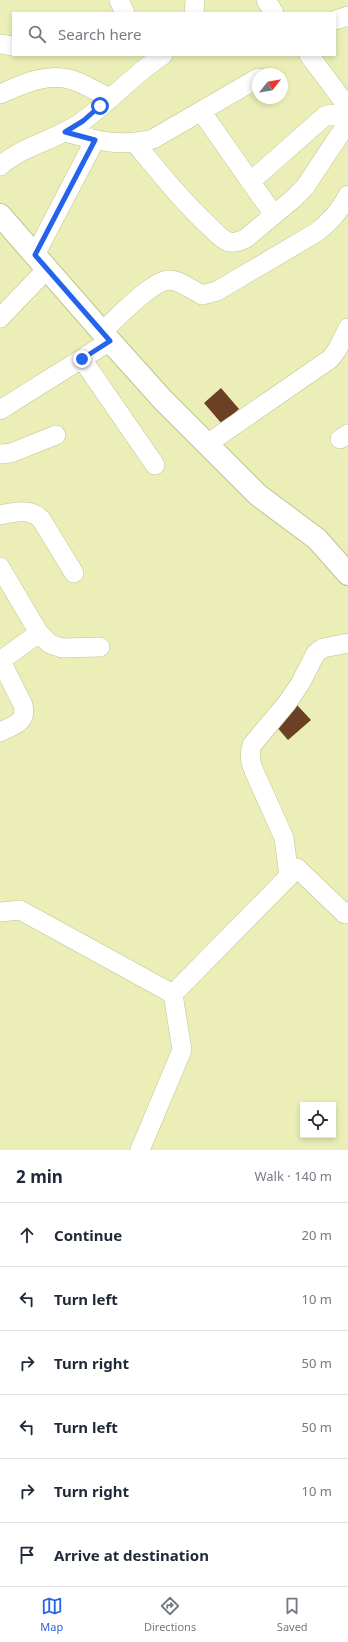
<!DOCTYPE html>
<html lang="en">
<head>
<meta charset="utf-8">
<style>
  body { margin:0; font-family:"Noto Sans",sans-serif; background:#f6f6f7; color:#1f2937 }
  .controls { position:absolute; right:12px; bottom:12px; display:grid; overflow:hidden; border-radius:0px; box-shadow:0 2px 6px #0003 }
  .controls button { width:36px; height:36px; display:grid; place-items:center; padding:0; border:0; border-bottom:1px solid #e0e1e3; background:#fff; color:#1f2937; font:20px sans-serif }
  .compass { position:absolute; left:252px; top:68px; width:36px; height:36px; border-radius:50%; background:#fff; box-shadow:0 2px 6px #0003; rotate:59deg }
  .stop { position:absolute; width:12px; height:12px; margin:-9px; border:3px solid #2563eb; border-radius:50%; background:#fff }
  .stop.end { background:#2563eb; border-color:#fff; box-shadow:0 1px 4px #0008 }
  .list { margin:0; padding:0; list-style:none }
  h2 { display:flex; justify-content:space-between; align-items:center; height:52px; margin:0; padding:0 16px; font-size:17px }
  h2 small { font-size:13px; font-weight:400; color:#747a83 }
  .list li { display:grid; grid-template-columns:26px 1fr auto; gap:12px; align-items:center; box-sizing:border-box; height:64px; padding:0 16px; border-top:1px solid #e0e1e3 }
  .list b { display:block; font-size:15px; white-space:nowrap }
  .list em { font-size:13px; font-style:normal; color:#747a83 }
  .icon { flex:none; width:22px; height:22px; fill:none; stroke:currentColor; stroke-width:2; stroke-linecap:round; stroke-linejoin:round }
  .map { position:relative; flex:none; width:348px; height:1150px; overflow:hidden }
  .search { position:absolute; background:#fff; box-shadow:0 2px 6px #0003; left:12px; right:12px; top:12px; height:44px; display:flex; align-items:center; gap:10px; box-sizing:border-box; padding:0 14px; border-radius:0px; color:#747a83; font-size:15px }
  .sheet { height:436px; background:#fff }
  nav { display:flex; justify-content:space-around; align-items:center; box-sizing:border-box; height:56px; border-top:1px solid #e0e1e3; background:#fff; font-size:11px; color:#747a83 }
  nav a { display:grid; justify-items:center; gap:2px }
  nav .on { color:#2563eb }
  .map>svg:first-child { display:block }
  .building { fill:#6b4025 }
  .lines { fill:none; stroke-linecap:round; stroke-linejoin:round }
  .minor-casing { stroke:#c0c38d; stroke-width:20 }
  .tertiary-casing { stroke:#c0c38d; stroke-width:24 }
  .minor { stroke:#fff; stroke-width:19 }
  .tertiary { stroke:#fff; stroke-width:22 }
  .route { stroke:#2563eb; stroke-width:5 }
</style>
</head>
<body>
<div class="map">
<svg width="348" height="1150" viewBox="0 0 348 1150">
  <rect width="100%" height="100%" fill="#ebefb7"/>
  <!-- building -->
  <path class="building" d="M221,388L239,409L222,424L204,403Z
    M297,705L311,720L288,740L275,725Z"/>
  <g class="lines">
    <defs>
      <path id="minor" d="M119,0L125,13
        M266,0L274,13
        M194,13L195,0
        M335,20L348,16
        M0,44L13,46
        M309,55L348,107
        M0,94C21,85 45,73 69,79C82,82 98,93 111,98
        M201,111L274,215
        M65,132C98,141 119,147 153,139L258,78
        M135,143C159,172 182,201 210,227C215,232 222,240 229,242C235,243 240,241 245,239L293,199L305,187L348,122
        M0,166C24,145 57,140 83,121C111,100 134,74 163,55
        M250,182L325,116L332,114L348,121
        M35,255L95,140
        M0,318L47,269
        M102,332C116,319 149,283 168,280C178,279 192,290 202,295L217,291L317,232C331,221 340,211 348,195
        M82,359L155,465
        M0,410L110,341
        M340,439L348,434
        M207,444L330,359L337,350L348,328
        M0,454L11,453L56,435
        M0,515C14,512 30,508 41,519L74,573
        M0,567L39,633L50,644L62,648L100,647
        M0,661L39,633
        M0,732C14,725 27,723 23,705L1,661
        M289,876L284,838L254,771C250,761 249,755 252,745L287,703L300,684L316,653L323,648L348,643
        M0,912L20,910L173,994L182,1050L140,1150
        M173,994L297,868L345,914L348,912"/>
      <path id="tertiary" d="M0,215L110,341L163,400L258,495L317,539L348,574"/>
    </defs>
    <!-- minor casing -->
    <use href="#minor" class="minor-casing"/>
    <!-- tertiary casing -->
    <use href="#tertiary" class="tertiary-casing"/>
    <!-- minor -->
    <use href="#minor" class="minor"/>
    <!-- tertiary -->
    <use href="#tertiary" class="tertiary"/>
  </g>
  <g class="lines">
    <!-- route -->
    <path class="route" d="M82,359L110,341L35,255L95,140L65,132L83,121L100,106"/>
  </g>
</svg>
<div class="controls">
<button><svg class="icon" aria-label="locate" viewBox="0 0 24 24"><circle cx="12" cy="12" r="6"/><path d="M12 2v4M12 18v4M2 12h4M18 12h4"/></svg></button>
</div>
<svg class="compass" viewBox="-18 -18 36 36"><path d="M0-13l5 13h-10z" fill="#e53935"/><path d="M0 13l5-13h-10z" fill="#747a83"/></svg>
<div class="stop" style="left:100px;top:106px"></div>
<div class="stop end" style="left:82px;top:359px"></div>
<div class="search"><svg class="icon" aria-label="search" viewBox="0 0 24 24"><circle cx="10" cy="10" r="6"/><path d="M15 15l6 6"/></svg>Search here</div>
</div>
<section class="sheet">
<h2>2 min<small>Walk · 140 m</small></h2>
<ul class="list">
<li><svg class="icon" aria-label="ahead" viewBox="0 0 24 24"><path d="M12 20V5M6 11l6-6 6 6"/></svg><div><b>Continue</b></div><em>20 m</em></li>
<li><svg class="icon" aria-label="left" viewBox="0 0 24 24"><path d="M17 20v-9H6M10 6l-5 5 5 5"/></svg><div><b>Turn left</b></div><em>10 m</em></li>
<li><svg class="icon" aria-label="right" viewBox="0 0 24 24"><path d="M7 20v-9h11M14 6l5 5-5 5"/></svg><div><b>Turn right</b></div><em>50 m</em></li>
<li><svg class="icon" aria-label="left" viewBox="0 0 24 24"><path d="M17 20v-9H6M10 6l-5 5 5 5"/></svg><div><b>Turn left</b></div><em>50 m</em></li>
<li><svg class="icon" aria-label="right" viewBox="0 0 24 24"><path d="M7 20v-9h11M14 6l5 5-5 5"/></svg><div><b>Turn right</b></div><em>10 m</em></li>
<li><svg class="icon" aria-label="arrive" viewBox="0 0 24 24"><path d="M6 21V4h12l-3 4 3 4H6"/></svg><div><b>Arrive at destination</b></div></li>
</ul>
</section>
<nav>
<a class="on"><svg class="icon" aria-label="map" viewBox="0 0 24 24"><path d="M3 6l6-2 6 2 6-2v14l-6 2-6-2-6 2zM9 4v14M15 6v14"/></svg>Map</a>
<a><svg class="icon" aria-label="directions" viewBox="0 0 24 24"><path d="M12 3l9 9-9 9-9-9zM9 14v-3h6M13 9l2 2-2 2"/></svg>Directions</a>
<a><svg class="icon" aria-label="saved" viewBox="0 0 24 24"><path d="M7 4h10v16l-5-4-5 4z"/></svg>Saved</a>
</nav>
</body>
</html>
